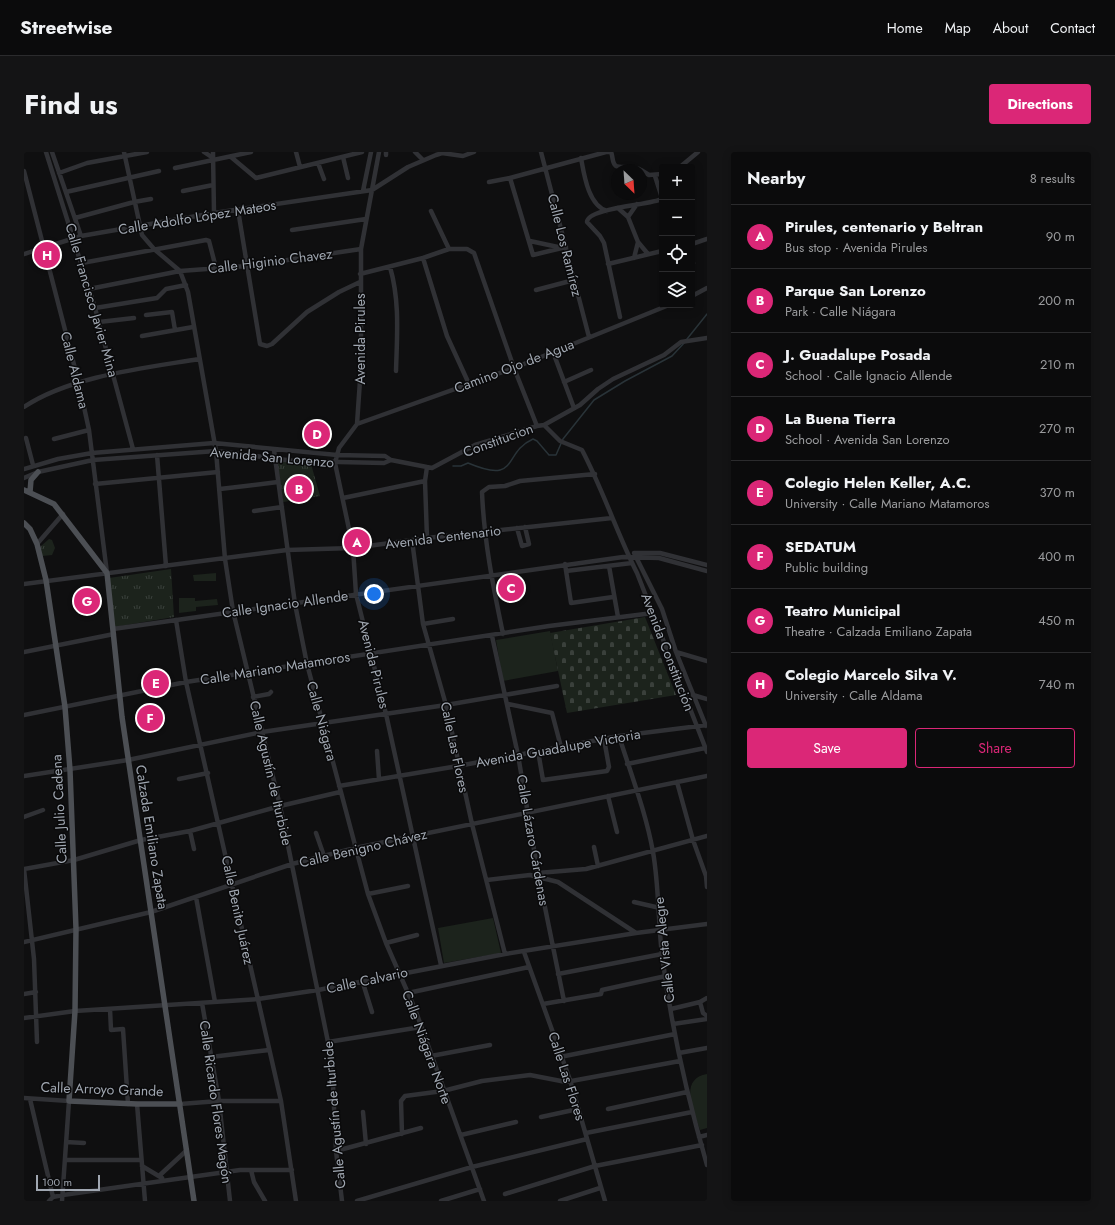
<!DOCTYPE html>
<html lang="en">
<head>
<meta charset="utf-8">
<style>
  body { margin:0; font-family:Jost,sans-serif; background:#141415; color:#f1f3f6 }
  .controls { position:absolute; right:12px; top:12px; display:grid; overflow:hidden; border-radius:4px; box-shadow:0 2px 10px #0003 }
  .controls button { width:36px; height:36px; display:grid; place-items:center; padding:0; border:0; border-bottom:1px solid #2b2b2d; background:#0b0b0c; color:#f1f3f6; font:20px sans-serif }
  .compass { position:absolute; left:587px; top:12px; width:36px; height:36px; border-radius:50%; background:#0b0b0c; box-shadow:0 2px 10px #0003; rotate:155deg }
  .scale { position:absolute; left:12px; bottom:10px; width:64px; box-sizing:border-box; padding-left:4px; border:2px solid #a0a7b1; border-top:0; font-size:11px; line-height:14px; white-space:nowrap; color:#a0a7b1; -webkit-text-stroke:3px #0a0a0b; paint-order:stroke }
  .you { position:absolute; left:350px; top:442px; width:14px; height:14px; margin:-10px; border:3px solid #fff; border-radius:50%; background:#1a73e8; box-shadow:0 0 0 6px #1a73e833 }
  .badge { display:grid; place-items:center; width:26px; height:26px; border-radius:50%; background:#db2777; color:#fff; font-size:13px; font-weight:700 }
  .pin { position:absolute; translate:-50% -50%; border:2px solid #fff; box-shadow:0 1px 4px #0006 }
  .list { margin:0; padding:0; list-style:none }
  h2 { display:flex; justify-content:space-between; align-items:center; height:52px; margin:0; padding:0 16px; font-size:17px }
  h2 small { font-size:13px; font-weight:400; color:#9a9b9d }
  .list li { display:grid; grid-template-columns:26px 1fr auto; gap:12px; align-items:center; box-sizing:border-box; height:64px; padding:0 16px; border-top:1px solid #2b2b2d }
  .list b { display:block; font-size:15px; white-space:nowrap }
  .list p { margin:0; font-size:13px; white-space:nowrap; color:#9a9b9d }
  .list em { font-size:13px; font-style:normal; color:#9a9b9d }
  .actions { display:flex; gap:8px; padding:12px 16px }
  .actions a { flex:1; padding:9px 0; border:1px solid #db2777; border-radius:4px; text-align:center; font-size:14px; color:#db2777 }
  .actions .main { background:#db2777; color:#fff }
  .icon { flex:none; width:22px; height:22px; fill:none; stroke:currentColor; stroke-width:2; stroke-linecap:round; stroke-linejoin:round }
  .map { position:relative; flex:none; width:683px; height:1049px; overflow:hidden; border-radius:4px }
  header { display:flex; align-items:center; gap:24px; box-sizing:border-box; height:56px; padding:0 20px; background:#0b0b0c; border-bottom:1px solid #2b2b2d }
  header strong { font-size:19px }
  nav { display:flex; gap:22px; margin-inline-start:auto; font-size:14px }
  .intro { display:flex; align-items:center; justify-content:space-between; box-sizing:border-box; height:96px; padding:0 24px }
  h1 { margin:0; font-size:28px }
  .button { padding:10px 18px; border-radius:4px; background:#db2777; color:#fff; font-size:14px; font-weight:700 }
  main { display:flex; gap:24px; padding:0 24px }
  aside { flex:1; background:#0b0b0c; border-radius:4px; box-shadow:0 2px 10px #0003 }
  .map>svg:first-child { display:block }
  .green { fill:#1c231c }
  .cemetery { fill:url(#cemetery-stones) }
  .park { fill:url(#park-tufts) }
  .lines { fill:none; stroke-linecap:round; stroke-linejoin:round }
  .stream { stroke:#293338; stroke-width:1.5 }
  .minor { stroke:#303135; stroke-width:4.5 }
  .major { stroke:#4c4f54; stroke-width:5.5 }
  .labels { text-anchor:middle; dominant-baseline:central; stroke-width:3; stroke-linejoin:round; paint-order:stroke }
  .street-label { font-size:14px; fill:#a0a7b1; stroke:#0a0a0b }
</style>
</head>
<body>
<header>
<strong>Streetwise</strong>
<nav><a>Home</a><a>Map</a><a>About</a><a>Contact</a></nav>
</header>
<div class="intro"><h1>Find us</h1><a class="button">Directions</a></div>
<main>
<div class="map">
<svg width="683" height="1049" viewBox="0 0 683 1049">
  <defs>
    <pattern id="cemetery-stones" width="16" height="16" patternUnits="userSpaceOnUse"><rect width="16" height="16" fill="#1c231c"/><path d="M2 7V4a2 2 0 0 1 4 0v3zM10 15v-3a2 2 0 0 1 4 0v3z" fill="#3a403b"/></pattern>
    <pattern id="park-tufts" width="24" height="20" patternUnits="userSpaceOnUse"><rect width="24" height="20" fill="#1c231c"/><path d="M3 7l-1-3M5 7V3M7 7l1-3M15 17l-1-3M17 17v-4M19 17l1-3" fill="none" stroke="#3a403b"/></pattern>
  </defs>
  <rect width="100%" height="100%" fill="#0f0f10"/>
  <!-- green -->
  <path class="green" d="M192,421V429H170L169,423Z
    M155,446H171V449L193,447L194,453L172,455V452V459L155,461Z
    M526,479L534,519L479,529L472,488Z
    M469,766L477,801L420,811L414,776Z
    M683,922V976L676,978C670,960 654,927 683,922Z"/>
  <!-- cemetery -->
  <path class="cemetery" d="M621,465L652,543L543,561L526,481Z"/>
  <!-- park -->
  <path class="park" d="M253,309L287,312L296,344L259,350Z
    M25,387L28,388L31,396L28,403L18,404L16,395Z
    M147,417L150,465L90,475L85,426Z"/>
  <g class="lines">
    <!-- stream -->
    <path class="stream" d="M663,187L683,162
      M429,314H437L444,311C496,333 478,301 509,287L513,289L525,303H532L539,287L570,248L601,229L648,204L661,190"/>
    <!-- minor -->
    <path class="minor" d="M22,0L71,156L109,297
      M28,0L57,84
      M100,0L118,83L130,97L156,119L164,140L192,299L201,407L209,459L256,654L304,890L309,933L312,999L318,1049
      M180,0L189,6
      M189,0L190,61
      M272,0L276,15
      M355,0L337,97V214L333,272L315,296L311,311L329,396L332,442L362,562L417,813
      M391,0L399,8
      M517,0L565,185
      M362,3V0
      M207,5L232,26L338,0
      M319,5L324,26
      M557,6C560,22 564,53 583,59
      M294,11L300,27
      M656,15L674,0
      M151,16L227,0
      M617,18L625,23L638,22
      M0,19L55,232L65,278L83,421
      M35,21L63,11L123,0
      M631,24L638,46
      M486,26L509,103L542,95
      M465,30L486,26L582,0H587C589,4 588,10 591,13C593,17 610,13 617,18
      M159,39L189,33
      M339,39L347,0
      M42,40L135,19
      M594,56L604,65L614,90L624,102
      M214,58L236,192L243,194L248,192L283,160L315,140L336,130
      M407,59L425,97
      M604,65L613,52
      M51,66L110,50L127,47
      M268,78L342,67
      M506,89L534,95
      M668,92L683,87
      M0,102L57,84L190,61L348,38L384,15L412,3L418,1L439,4L450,0
      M399,106L423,184L445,232
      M610,106L614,90
      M668,109L669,111
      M58,111L182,88L185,89L192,116
      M584,112L638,99
      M366,115C376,149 373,184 372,219
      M336,122L399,106L425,97H443L450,101L490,216L513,274
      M65,137L156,119L223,114L337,97
      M512,138L550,128
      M668,144L683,136
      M71,156L133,146L142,137L162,133
      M122,163L148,160L151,178
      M596,165L580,91L576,84L563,70C563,56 626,53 638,47
      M75,170L110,166
      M118,184L169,175
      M529,200L550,256
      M540,230L567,218
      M0,255C46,224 121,216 175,207
      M333,272L490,216L645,153
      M520,273L556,253L574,237L589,227L640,203L657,190L683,186
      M2,286L9,313
      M30,287L65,278
      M250,298L271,452L283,512L344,742L362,791L391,857L460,1049
      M133,303L142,414
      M403,315L401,329L403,386
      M0,317L34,307L68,301L190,291L313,303L361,304L367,308L408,316L451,293L513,274L520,273L536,289L558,298C579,338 593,381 613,421L683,600
      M0,326L14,320L69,308L192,299L270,309L360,311L367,308
      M71,332L194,320
      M196,337L254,330
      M319,346L401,329
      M230,359L258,355
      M493,376L498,394L505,392L501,375
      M388,388L399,472L422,553L448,672L481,802
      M13,392L39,362
      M610,401H636L683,413
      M611,403L638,457L652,500L682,574
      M541,412L547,451L589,445
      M585,414L594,465
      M542,419L608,411
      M0,432L263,398L329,396L403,386L588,366
      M152,468L162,530L257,949L272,1049
      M399,472L429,467
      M89,477L599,405L635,406L683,419
      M479,482C469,434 460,389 458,340L465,335L481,334L496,329L571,322
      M468,484L494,603L514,721L540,849
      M0,500L90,482
      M652,500L683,509
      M669,543L683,547
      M229,545L245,542L247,540
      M484,552L528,561L537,595
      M0,563L162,530L525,474L629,461
      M595,584C607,622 622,661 629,700C635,734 634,769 638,803C647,874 663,944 683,1013
      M353,599L355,627
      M514,599L519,628L583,619L585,615L580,587
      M603,612L681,596
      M0,624L104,608L238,580L422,553L533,534
      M155,627L184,621
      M653,630L669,688L682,724L683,735
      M315,634L434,614L595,584L683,573
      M584,644L593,680
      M0,665L19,658
      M166,679L170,697
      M292,681L300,704
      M570,695L574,714
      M0,717L50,708L117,688L166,679L256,654L316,640
      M0,717L10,807L13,890
      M514,721L562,717L683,684
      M463,728L506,723L534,730L612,781
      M344,742L384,734
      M172,745L191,850
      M610,750L636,756
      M0,790L127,760L268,712L331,696L683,624
      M362,791L393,783
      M500,800L546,928L581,1049
      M534,822L638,802
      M338,828L348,860
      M384,841L505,815
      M0,842L12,840
      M676,850L679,861L683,864
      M178,851L195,949L206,1049
      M519,852L577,842L578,838L642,824
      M86,857L87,878L99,877L104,952
      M647,857L676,850L683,846
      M0,866L51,859L234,847L294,838L481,802L612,781L683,772
      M649,872L683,867
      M304,890L397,875
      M655,901L683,896
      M407,904L466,893
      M187,905L245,898
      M536,905L651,882
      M0,946L45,949L38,1049
      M6,947L29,1045
      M113,952L121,1049
      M156,952L195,949H257
      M584,957L663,940
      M339,960L342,992
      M517,965L554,957
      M562,981L668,960
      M378,982L377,949L381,944L419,939L458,929L506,923L542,930L656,909
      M437,983L492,970
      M675,985L683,983
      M42,990L60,991
      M312,999L397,976
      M41,1008H117
      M118,1014L138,1026
      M227,1018L230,1030L241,1049
      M136,1023L162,999
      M481,1042L571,1014L678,993
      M25,1049L29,1045L39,1043L216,1018H268
      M333,1049L448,1015L563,987
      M417,1049L456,1037
      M536,1049L576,1036"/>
    <!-- major -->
    <path class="major" d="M0,338L30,352L83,421L98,565L170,1049
      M6,340L7,328L14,320
      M0,371L6,377L13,392L22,428L41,555L46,618L52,777L51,859L45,949L113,952H156"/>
  </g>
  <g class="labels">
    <!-- street labels -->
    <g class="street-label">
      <text transform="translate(173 65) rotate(-9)">Calle Adolfo López Mateos</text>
      <text transform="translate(541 93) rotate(76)">Calle Los Ramírez</text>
      <text transform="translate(246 109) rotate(-7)">Calle Higinio Chavez</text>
      <text transform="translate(68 148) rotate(74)">Calle Francisco Javier Mina</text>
      <text transform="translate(336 187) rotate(-90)">Avenida Pirules</text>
      <text transform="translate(490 214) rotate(-21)">Camino Ojo de Agua</text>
      <text transform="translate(51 218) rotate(76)">Calle Aldama</text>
      <text transform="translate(474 288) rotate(-20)">Constitucion</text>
      <text transform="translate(248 305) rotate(5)">Avenida San Lorenzo</text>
      <text transform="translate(419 385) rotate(-7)">Avenida Centenario</text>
      <text transform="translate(261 452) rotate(-8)">Calle Ignacio Allende</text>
      <text transform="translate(644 500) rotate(69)">Avenida Constitución</text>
      <text transform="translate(350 512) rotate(76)">Avenida Pirules</text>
      <text transform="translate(251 516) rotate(-9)">Calle Mariano Matamoros</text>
      <text transform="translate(298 569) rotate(75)">Calle Niágara</text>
      <text transform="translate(431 595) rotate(78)">Calle Las Flores</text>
      <text transform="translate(534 596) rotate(-10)">Avenida Guadalupe Victoria</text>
      <text transform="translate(247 621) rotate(77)">Calle Agustín de Iturbide</text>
      <text transform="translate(35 657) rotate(-93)">Calle Julio Cadena</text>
      <text transform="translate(128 685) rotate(81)">Calzada Emiliano Zapata</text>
      <text transform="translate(509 688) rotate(80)">Calle Lázaro Cárdenas</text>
      <text transform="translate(339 696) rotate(-13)">Calle Benigno Chávez</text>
      <text transform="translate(214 758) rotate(78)">Calle Benito Juárez</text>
      <text transform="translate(640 798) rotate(-96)">Calle Vista Alegre</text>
      <text transform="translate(343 828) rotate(-12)">Calle Calvario</text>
      <text transform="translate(403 895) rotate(70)">Calle Niágara Norte</text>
      <text transform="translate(543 924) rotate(72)">Calle Las Flores</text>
      <text transform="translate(78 937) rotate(2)">Calle Arroyo Grande</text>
      <text transform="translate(192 950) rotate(82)">Calle Ricardo Flores Magón</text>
      <text transform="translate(310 963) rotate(-95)">Calle Agustín de Iturbide</text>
    </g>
  </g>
</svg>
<div class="controls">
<button>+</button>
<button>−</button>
<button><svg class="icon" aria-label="locate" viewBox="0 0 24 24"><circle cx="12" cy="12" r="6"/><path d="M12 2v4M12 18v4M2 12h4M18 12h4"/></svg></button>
<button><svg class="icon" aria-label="layers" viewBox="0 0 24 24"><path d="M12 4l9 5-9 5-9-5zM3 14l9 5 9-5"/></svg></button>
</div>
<svg class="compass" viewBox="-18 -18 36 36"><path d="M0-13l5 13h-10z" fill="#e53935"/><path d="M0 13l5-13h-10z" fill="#9a9b9d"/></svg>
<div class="scale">100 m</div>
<div class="you"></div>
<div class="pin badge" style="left:333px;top:390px">A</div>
<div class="pin badge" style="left:275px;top:337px">B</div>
<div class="pin badge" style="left:487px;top:436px">C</div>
<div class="pin badge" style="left:293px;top:282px">D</div>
<div class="pin badge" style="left:132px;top:531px">E</div>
<div class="pin badge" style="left:126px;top:566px">F</div>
<div class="pin badge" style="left:63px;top:449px">G</div>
<div class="pin badge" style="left:23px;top:103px">H</div>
</div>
<aside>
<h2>Nearby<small>8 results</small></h2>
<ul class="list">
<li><span class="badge">A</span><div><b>Pirules, centenario y Beltran</b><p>Bus stop · Avenida Pirules</p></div><em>90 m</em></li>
<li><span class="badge">B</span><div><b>Parque San Lorenzo</b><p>Park · Calle Niágara</p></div><em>200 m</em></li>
<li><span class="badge">C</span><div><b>J. Guadalupe Posada</b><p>School · Calle Ignacio Allende</p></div><em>210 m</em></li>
<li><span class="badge">D</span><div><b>La Buena Tierra</b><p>School · Avenida San Lorenzo</p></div><em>270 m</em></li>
<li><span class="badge">E</span><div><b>Colegio Helen Keller, A.C.</b><p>University · Calle Mariano Matamoros</p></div><em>370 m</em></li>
<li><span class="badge">F</span><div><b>SEDATUM</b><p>Public building</p></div><em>400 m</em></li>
<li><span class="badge">G</span><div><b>Teatro Municipal</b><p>Theatre · Calzada Emiliano Zapata</p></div><em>450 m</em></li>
<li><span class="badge">H</span><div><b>Colegio Marcelo Silva V.</b><p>University · Calle Aldama</p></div><em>740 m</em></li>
</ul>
<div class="actions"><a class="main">Save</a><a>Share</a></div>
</aside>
</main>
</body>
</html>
